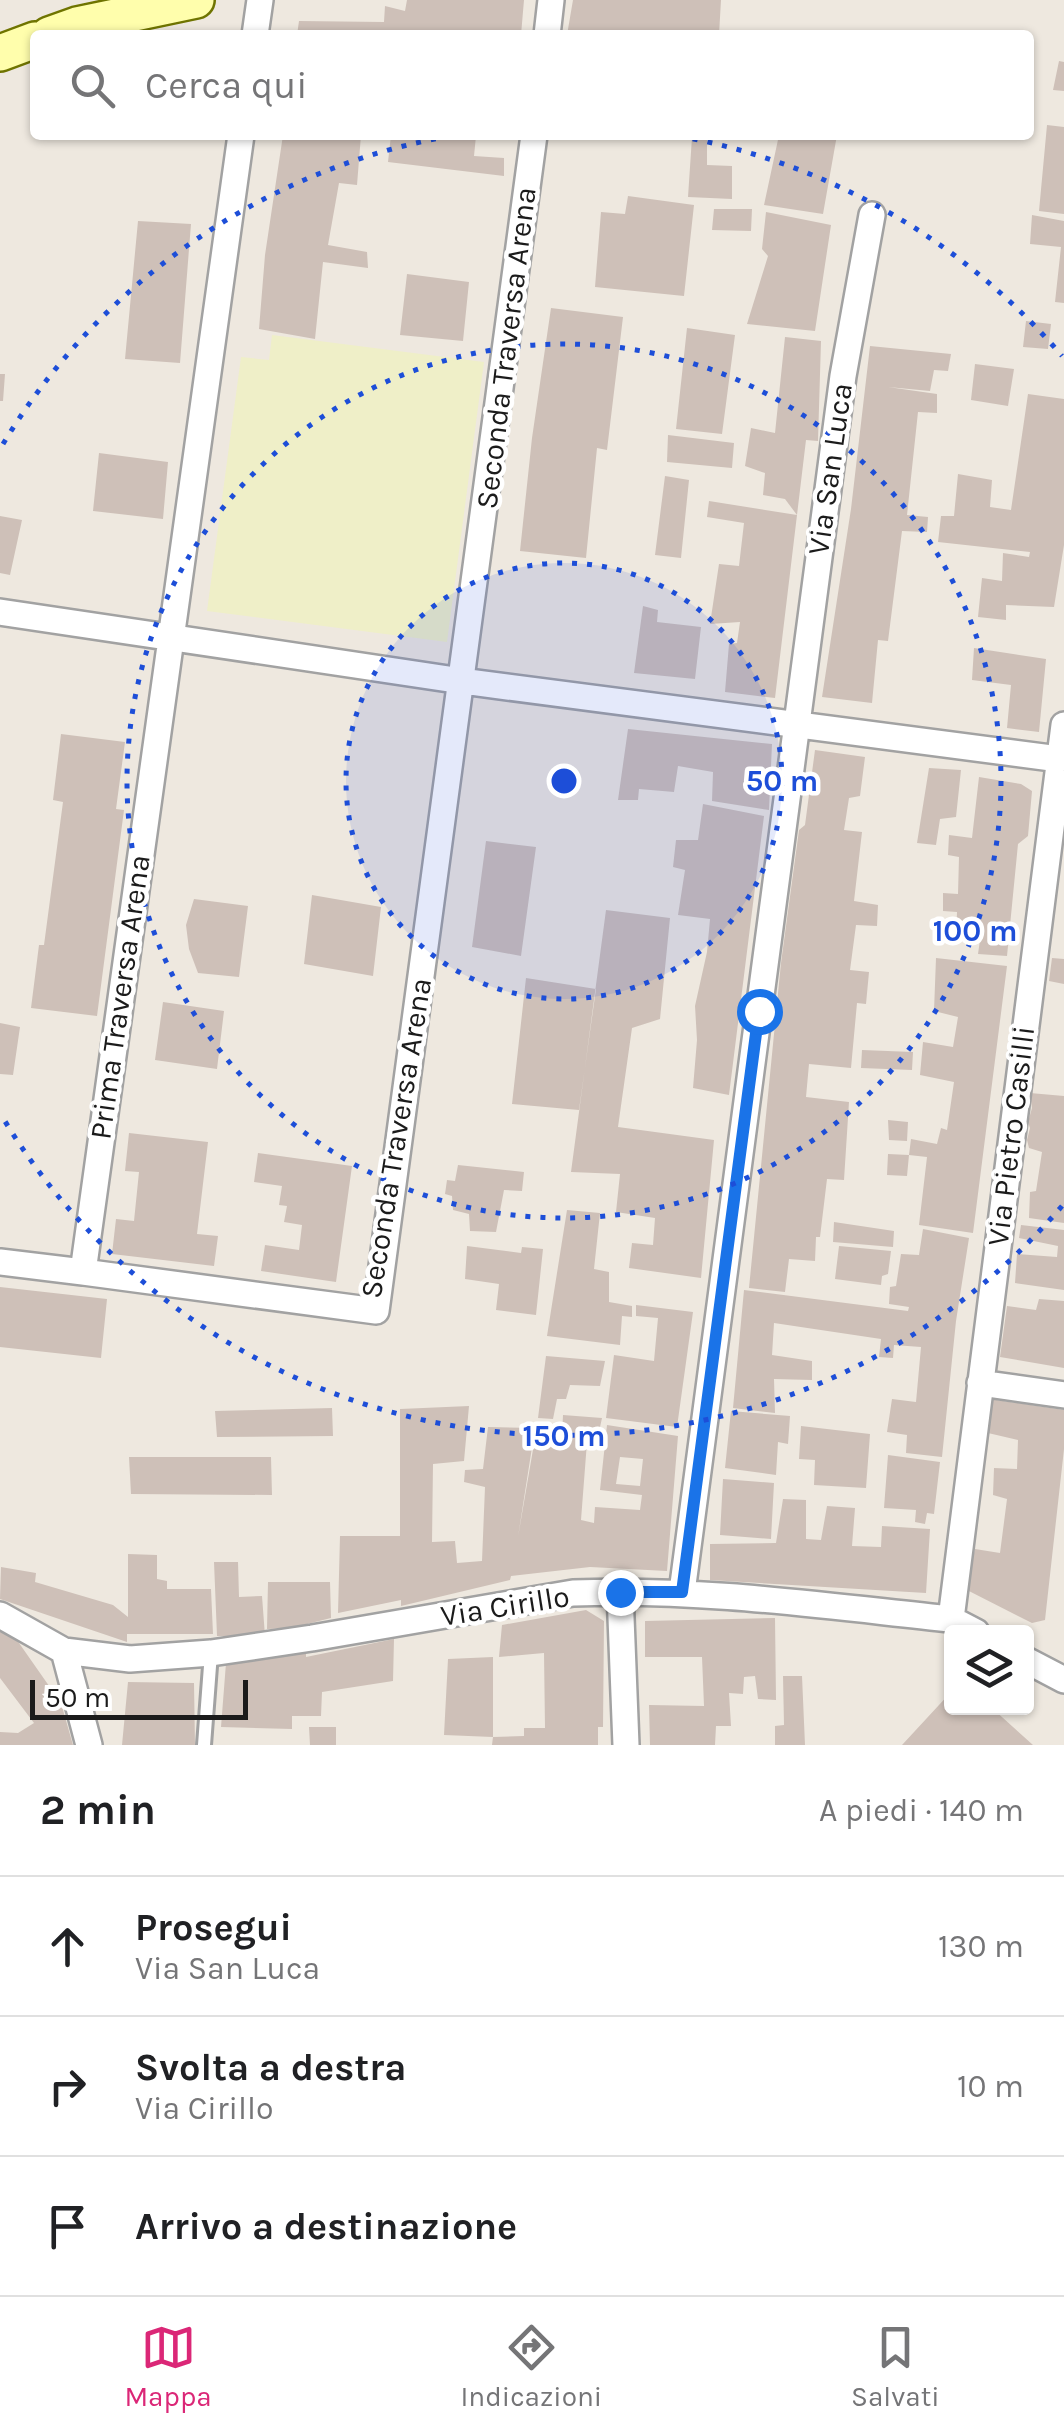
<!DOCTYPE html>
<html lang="it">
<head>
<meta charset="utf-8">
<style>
  body { margin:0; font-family:Karla,sans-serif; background:#f2f2f2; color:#202124 }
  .controls { position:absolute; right:30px; bottom:30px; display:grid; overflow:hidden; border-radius:10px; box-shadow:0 2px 8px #0004 }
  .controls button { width:90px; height:90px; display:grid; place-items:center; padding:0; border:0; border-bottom:2px solid #e0e0e0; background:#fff; color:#202124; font:50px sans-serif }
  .scale { position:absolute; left:30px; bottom:25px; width:218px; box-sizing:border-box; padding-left:10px; border:5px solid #1b1b1b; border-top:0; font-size:28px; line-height:35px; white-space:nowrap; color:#1b1b1b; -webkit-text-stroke:8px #fff; paint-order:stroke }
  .stop { position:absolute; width:30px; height:30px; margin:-22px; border:8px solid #1a73e8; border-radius:50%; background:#fff }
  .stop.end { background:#1a73e8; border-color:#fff; box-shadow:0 2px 10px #0008 }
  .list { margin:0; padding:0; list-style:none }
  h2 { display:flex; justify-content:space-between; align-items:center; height:130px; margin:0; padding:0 40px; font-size:42px }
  h2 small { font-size:32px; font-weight:400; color:#757577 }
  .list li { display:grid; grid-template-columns:65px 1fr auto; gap:30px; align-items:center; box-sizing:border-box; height:140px; padding:0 40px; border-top:2px solid #e0e0e0 }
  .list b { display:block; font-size:38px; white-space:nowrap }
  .list p { margin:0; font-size:32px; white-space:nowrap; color:#757577 }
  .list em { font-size:32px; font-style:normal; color:#757577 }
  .icon { flex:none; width:55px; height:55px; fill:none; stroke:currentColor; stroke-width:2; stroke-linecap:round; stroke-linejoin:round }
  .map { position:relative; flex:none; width:1064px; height:1745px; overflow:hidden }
  .search { position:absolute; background:#fff; box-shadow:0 2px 8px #0004; left:30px; right:30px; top:30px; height:110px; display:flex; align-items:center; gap:25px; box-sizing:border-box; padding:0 35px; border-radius:10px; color:#757577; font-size:38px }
  .sheet { height:550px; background:#fff }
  nav { display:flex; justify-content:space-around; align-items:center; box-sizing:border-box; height:140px; border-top:2px solid #e0e0e0; background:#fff; font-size:28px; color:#757577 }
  nav a { display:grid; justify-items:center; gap:5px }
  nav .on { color:#db2777 }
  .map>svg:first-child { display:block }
  .farmland { fill:#efefc8 }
  .building { fill:#cec0b8; fill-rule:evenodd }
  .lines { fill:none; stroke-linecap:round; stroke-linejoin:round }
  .lane-casing { stroke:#a2a2a2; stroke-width:18 }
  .street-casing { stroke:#a2a2a2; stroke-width:30 }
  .secondary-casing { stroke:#6f7400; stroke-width:40 }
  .lane { stroke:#fff; stroke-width:12 }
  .street { stroke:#fff; stroke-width:25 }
  .secondary { stroke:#fffeac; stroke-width:35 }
  .route { stroke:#1a73e8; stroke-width:12 }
  .ring { fill:none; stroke:#1d4ed8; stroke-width:5; stroke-dasharray:5 10 }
  .labels { text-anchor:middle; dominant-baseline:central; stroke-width:9; stroke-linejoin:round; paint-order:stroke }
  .street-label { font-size:30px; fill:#1b1b1b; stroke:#fff }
  .centre { fill:#1d4ed8; stroke:#fff; stroke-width:5 }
  .ring-label { font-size:30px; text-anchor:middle; font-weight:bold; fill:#1d4ed8; stroke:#fff; stroke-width:9; stroke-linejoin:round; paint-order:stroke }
</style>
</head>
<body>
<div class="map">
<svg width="1064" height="1745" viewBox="0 0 1064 1745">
  <rect width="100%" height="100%" fill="#eee8df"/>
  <!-- farmland -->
  <path class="farmland" d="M272,335L484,362L447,642L207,611L241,357L269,360Z"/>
  <!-- building -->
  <path class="building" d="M407,0H524L521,35H297L299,21L384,22L385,6L405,11Z
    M573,0H721L719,35H567Z
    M1059,61L1064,62V91L1053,90Z
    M1047,125L1064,127V214L1039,211Z
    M283,135H361L357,185L339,183L328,245L367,252L368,268L323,262L315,339L259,329L265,255Z
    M391,135L476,136L474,156L504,158V176L388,162Z
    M779,135H837L823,214L764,205Z
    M692,137L707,139V165L732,166V199L688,197Z
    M628,196L694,205L684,296L595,287L601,212L625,214Z
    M714,209H752L751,231L712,230Z
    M766,212L831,225L815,331L747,324L768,256L762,249Z
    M1032,215L1064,221V303L1055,302L1061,247L1030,244Z
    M138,221L191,224L180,363L125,359Z
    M407,274L469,282L463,341L400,335Z
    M551,308L623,317L607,450L597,448L586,558L520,551L532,438Z
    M1026,321L1051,324L1048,349L1023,347Z
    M687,328L735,335L722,434L676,429Z
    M785,337L821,341L818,441L806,440L797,515L785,499L763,495L765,473L745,466L751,428L775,433Z
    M870,346L951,354L948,371L934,370L930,391L888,387L937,394V413L918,412L907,515L928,517L927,532L902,531L888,641L878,640L872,703L822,697L851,509Z
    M975,364L1014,369L1008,406L971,400Z
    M0,374H5L3,401H0Z
    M1028,394L1064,399V545L1054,607L1006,605V620L978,617L982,578L1002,581L1003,553L1029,557L1030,552L938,542L941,516H954L958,474L992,480L990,507L1011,510Z
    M668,435L734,443L732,468L667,462Z
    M99,453L168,462L163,519L93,511Z
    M665,476L689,480L681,558L655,555Z
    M709,501L797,515L775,698L725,692L729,644L737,643L740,622L710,624L719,564L739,566L744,523L707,517Z
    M0,516L22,520L10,575L0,573Z
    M643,606L658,610L657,622L701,627L695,679L634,673Z
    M974,648L1046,659L1039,732L1007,728L1011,685L972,680Z
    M628,729L772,744L769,810L712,801L713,772L678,766L674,792L639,789L638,800H618Z
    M61,734L125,742L116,809L124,810L97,1016L31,1008L39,945H44L63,802L53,800Z
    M815,750L865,757L860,796L849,798L844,830L862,832L854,901L878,905L877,926L856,925L850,970L869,972L866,1004L857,1003L851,1068L809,1064L806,1097L849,1102L844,1180L827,1179L820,1237H816L815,1261L789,1259L785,1292L749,1288L781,963L799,830L805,825Z
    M929,768L961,770L956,817L940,819L936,845L917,843Z
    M979,777L1021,784L1032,791L1028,836L1018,844L1007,956L978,954L980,940L956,938L957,912L943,911V893L958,894L959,857L948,855L949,835L972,838Z
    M703,804L764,816L729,1095L693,1088L697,1040L695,1006L707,952L710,919L678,915L685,870L673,867L676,840H698Z
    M486,841L536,847L521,956L472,947Z
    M312,895L381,907L373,976L304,964Z
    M194,899L248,906L239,977L198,973L189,949L186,925Z
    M606,910L670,918L660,1019L632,1028L618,1127L714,1140L701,1278L629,1268L632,1243L653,1245L655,1218L616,1212L620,1174L571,1172Z
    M936,958L1007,966L973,1233L919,1225L927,1157L909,1155L911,1139L937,1144L941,1128L947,1130L954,1082L920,1075L923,1042L953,1047L958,1017L934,1011Z
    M1052,958L1064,959V984L1049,981Z
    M526,978L596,989L579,1110L512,1104Z
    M163,1002L224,1011L217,1069L155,1060Z
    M0,1023L20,1027L13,1075L0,1074Z
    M862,1050L913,1052L912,1070L861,1068Z
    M1030,1093L1064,1096V1223L1029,1218L1030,1192L1036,1191L1042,1152L1029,1148L1027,1140L1030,1128L1028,1122L1032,1108Z
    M888,1120L908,1122L907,1141L889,1140Z
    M129,1133L208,1142L197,1234L218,1236L214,1266L112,1254L116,1219L134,1221L139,1172L125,1171Z
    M258,1153L352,1166L336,1282L261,1271L265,1245L299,1250L302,1225L284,1222L287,1206L279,1205L282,1186L254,1182Z
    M888,1154L909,1155L907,1176L887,1175Z
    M458,1165L524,1172L522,1191L504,1190L496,1232L470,1231L469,1214L453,1210L452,1196L445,1194L447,1180L455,1181Z
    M567,1210L600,1213L594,1269L609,1272V1302L632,1306V1317L622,1316L620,1345L547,1336Z
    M834,1222L894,1231L893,1247L833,1242Z
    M1021,1225L1064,1230V1290L1015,1283L1017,1254L1057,1257L1058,1246L1019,1238Z
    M923,1229L969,1238L956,1321L942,1457L906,1453L907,1435L887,1432L892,1399L916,1402L921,1347L894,1345L893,1358L879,1357L881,1339L774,1323L772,1355L812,1361V1380L774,1379L775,1413L733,1408L744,1290L908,1311L909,1307L889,1304L890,1287L896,1286L901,1254L919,1255Z
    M467,1246L521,1253L522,1247L543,1249L536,1315L496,1310L499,1284L465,1279Z
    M839,1246L891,1251L888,1274L882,1276L881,1285L835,1279Z
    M0,1287L107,1299L101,1358L0,1347Z
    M1039,1299L1064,1301V1368L1000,1357L1007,1306L1036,1310Z
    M636,1305L693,1312L677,1427L606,1418L614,1355L654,1361L658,1318L636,1316Z
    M546,1356L605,1361L600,1386L570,1385L566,1399H557L553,1419L538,1418Z
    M990,1399L1064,1410V1449L1045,1620L1032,1623L965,1589L975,1549L1000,1553L1007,1499L993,1495L994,1468L1017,1469L1018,1440L988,1433Z
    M469,1406L464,1461L433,1464L432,1542L455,1541L457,1563L482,1561L485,1487L464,1482L465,1470L483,1469L488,1427L535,1428L518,1537L536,1432L562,1435L563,1415L602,1418L597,1441L587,1442L581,1520L594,1523L595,1507L640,1510L642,1495L600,1490L607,1425L678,1436L667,1571L590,1567L511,1576L510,1580L401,1606V1600L338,1613L340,1536H400V1409ZM620,1457L643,1459L640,1486L616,1484Z
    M332,1408L333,1436L217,1437L215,1411Z
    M731,1411L790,1416L788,1444L778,1442L776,1475L725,1468Z
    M801,1426L870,1434L866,1488L814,1485L815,1460L799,1459Z
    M888,1455L940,1462L934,1514L927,1513L925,1524L915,1522L916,1510L884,1508Z
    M129,1457H271L272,1495L131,1494Z
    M723,1479L774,1483L771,1539L720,1535Z
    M783,1499L806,1500V1539L821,1540L827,1506L855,1508L852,1546L881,1547L882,1526L930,1529L926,1593L710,1580V1544L776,1543Z
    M128,1554L157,1555V1579L167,1581V1589H211L213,1634H127V1642L0,1599L1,1567L36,1573L35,1582L113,1605L128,1617Z
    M214,1562H238L239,1597L262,1596L265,1636H217Z
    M268,1582H330L331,1618L291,1628L267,1629Z
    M586,1610L604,1621L603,1727H598V1745H492L493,1737L524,1736V1728H545L544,1653L499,1657L502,1625Z
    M775,1618L776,1700L758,1699L755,1676L744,1677L743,1694L729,1693L731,1726H716L715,1745H650L649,1705L704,1706L702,1657H645V1621Z
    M0,1626L12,1633L61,1703L73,1745H0V1732L18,1733L34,1723L0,1678Z
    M394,1639L393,1681L322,1692L321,1716H292V1729L221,1727L226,1663L306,1652V1657Z
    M493,1657V1737L444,1735L448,1659Z
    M783,1676H802L805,1745H775V1726L784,1725Z
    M128,1682L194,1683L195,1745H122Z
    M951,1692V1708H992L1033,1745H902Z
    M309,1727H336V1745H310Z"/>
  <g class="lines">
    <defs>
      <path id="lane" d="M204,1745L211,1653"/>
      <path id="street" d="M255,35L260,0
        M547,35L551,0
        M0,612L462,681L1059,759
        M0,1262L83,1272L241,135
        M83,1272L376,1311L534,135
        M980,1383L1064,1395
        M620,1592L626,1745
        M682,1592L843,376L872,215
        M0,1615L64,1651L130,1659L211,1653L312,1638L573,1593C699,1588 825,1606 951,1619L976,1632
        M951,1619L1064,725
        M64,1651L89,1745
        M1026,1660L1064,1680"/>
      <path id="secondary" d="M49,35L77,25L196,0
        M0,53L35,40"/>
    </defs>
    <!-- lane casing -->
    <use href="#lane" class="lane-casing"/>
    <!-- street casing -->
    <use href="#street" class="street-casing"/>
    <!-- secondary casing -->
    <use href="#secondary" class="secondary-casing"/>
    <!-- lane -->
    <use href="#lane" class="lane"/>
    <!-- street -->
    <use href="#street" class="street"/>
    <!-- secondary -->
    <use href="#secondary" class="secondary"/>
  </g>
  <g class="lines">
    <!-- route -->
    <path class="route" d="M620,1592H682L759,1011"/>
  </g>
  <!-- distance rings -->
  <circle cx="564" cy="781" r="218" fill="#1d4ed8" fill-opacity=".12"/>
  <g class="ring">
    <circle cx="564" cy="781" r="218"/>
    <circle cx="564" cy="781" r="437"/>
    <path d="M1062 1206A655 655 0 0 1 3 1118M3 444A655 655 0 0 1 450 136M678 136A655 655 0 0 1 1062 356"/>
  </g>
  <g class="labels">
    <!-- street labels -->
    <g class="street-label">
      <text transform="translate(506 348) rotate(-83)">Seconda Traversa Arena</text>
      <text transform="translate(830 469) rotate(-82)">Via San Luca</text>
      <text transform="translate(120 997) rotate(-82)">Prima Traversa Arena</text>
      <text transform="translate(1011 1136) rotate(-83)">Via Pietro Casilli</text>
      <text transform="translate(396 1138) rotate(-81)">Seconda Traversa Arena</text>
      <text transform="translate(505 1606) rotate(-9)">Via Cirillo</text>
    </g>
  </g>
  <circle cx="564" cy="781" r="15" class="centre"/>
  <g class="ring-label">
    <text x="782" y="791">50 m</text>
    <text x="975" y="941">100 m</text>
    <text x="564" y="1446">150 m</text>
  </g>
</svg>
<div class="controls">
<button><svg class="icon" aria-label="layers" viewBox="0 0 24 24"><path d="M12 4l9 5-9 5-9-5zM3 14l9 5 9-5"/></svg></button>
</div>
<div class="scale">50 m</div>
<div class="stop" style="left:759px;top:1011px"></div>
<div class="stop end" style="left:620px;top:1592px"></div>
<div class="search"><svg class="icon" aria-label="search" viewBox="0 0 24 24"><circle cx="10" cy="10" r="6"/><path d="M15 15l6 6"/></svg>Cerca qui</div>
</div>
<section class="sheet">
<h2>2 min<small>A piedi · 140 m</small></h2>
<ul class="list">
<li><svg class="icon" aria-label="ahead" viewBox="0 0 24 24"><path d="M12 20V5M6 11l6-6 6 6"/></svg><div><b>Prosegui</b><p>Via San Luca</p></div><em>130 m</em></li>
<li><svg class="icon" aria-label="right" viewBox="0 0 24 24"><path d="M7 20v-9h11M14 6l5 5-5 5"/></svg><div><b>Svolta a destra</b><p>Via Cirillo</p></div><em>10 m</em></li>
<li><svg class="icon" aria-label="arrive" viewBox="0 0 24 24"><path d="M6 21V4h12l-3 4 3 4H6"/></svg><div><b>Arrivo a destinazione</b></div></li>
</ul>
</section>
<nav>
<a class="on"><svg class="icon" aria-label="map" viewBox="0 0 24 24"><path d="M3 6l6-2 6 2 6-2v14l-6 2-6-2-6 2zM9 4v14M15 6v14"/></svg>Mappa</a>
<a><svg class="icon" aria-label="directions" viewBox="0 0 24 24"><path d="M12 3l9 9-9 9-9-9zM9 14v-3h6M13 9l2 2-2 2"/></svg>Indicazioni</a>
<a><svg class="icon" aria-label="saved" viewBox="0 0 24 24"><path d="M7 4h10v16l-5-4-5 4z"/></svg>Salvati</a>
</nav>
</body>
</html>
